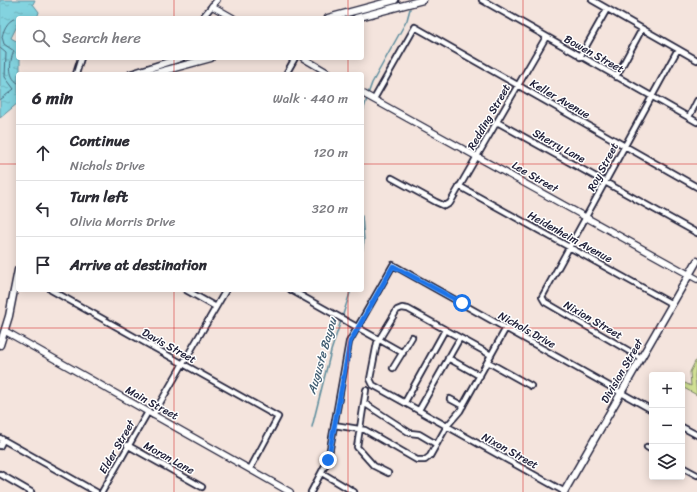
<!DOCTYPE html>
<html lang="en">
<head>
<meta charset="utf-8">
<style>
  body { margin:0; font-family:Sriracha,sans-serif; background:#f2f2f3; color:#2b2b33 }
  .controls { position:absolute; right:12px; bottom:12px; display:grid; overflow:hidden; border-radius:4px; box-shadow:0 2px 10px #0003 }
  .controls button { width:36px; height:36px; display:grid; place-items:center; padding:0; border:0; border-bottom:1px solid #e1e1e2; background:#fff; color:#2b2b33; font:20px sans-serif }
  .stop { position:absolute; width:12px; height:12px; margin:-9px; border:3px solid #1a73e8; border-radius:50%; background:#fff }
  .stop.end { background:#1a73e8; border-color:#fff; box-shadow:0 1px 4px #0008 }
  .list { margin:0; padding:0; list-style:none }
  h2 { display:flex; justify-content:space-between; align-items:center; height:52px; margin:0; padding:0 16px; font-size:17px }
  h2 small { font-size:13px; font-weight:400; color:#7c7c81 }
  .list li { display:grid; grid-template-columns:26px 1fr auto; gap:12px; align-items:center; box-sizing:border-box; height:56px; padding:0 16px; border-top:1px solid #e1e1e2 }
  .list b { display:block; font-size:15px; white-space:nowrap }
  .list p { margin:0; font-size:13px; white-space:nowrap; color:#7c7c81 }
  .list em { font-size:13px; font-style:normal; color:#7c7c81 }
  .icon { flex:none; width:22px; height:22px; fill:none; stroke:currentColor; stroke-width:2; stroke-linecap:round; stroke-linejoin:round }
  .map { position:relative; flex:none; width:697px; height:492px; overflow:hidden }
  .search { position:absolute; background:#fff; box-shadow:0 2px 10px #0003; left:16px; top:16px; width:348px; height:44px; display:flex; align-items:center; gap:10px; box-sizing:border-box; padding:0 14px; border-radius:4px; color:#7c7c81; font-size:15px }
  .panel { position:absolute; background:#fff; box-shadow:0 2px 10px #0003; left:16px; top:72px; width:348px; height:220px; border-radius:4px }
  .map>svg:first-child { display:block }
  .grass { fill:#d0df93; stroke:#798067 }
  .water { fill:url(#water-ripples); stroke:#5c8c9d }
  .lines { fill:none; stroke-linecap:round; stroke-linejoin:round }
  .shore { stroke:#49697d; stroke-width:1 }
  .stream { stroke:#5c8c9d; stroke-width:1.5 }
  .minor-casing { stroke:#22223b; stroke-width:8 }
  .tertiary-casing { stroke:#22223b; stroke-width:8 }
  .secondary-casing { stroke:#22223b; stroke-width:9 }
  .minor { stroke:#fff; stroke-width:4.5 }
  .tertiary { stroke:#fff; stroke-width:5.5 }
  .secondary { stroke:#fff; stroke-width:6 }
  .route { stroke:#1a73e8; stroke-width:5 }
  .grid { fill:none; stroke:#d62828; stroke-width:1; stroke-opacity:0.55 }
  .labels { text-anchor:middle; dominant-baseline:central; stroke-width:3; stroke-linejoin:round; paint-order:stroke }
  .street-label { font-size:11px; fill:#22223b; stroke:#fff }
  .water-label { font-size:12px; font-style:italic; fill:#446074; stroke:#fff }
</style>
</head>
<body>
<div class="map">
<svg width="697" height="492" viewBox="0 0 697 492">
  <defs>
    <pattern id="water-ripples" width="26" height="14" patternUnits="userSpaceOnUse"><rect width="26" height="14" fill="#83d3df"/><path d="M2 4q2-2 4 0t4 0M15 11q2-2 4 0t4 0" fill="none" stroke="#71b5c0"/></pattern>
  </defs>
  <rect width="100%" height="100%" fill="#f4e4dd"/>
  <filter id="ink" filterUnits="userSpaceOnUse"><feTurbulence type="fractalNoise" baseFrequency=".025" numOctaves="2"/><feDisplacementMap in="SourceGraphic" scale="8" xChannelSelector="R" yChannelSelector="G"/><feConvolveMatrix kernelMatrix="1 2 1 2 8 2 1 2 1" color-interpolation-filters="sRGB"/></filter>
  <g filter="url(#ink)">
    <!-- grass -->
    <path class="grass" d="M697,358L695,376L697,395L682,387L685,383L691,386L690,372Z"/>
    <!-- water -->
    <path class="water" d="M0,0H35L33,4L39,12L37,18H18V24L11,38L18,42V58H20V74H18V103L0,118Z"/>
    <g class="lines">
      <!-- shore -->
      <path class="shore" d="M0,48L6,53L5,77L14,89L0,100
        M18,83C7,77 10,60 14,51L4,44L2,37C4,28 9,17 20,18"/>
      <!-- stream -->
      <path class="stream" d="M368,94L372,83L407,20L410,9
        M362,115L367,98
        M362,216L364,240L362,253
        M312,427L331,351L351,290"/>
      <defs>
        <path id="minor" d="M482,0L697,122
          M592,0L697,60
          M202,18L217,0
          M580,57L607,9
          M76,74L81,58
          M286,74L295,58
          M616,77L642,29
          M374,99L415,27L697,187
          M689,117L697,101
          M497,122L697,233
          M392,178L436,202L445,206L450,203L546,37
          M459,186L672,304
          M51,290L278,417L250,469
          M186,290L216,307
          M291,290L403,353
          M491,355L408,309L402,308L397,310L377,343L370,379L373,385L565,492
          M448,358L480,376
          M641,358L545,302L542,297L678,49
          M488,362L531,386
          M393,368L412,337
          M366,390L357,447L374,466L388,473
          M450,399L463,406
          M405,402L445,330
          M364,403L410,433L419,434L436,444
          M419,410L460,338
          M153,415L226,290
          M334,425L365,430L417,460H425L430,456L447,426L460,411L506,328
          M682,427L697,435
          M0,438L96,492
          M127,445L202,487
          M0,446L3,440
          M647,447L652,450
          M682,467L697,475
          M322,473L354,492
          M0,474L31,492
          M102,492L148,412
          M311,492L328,460L349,342L393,265L652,410"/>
        <path id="tertiary" d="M212,6L233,18
          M303,58L330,74
          M362,93L697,279
          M5,331L290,492"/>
        <path id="secondary" d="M328,18L395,0
          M356,18L423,0
          M131,74L181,58
          M152,74L211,58
          M0,345L9,316L18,270
          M564,492L697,261"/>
      </defs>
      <!-- minor casing -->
      <use href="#minor" class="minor-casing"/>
      <!-- tertiary casing -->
      <use href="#tertiary" class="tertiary-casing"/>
      <!-- secondary casing -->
      <use href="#secondary" class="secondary-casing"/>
      <!-- minor -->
      <use href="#minor" class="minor"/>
      <!-- tertiary -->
      <use href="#tertiary" class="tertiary"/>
      <!-- secondary -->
      <use href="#secondary" class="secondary"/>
    </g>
  </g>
  <g class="lines" filter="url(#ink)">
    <!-- route -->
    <path class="route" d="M328,460L350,342L393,266L462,303"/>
  </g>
  <!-- grid -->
  <path class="grid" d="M174,0V18M348,0V18M523,0V492M174,58V74M348,58V74M0,164H18M362,164H697M174,290V492M348,290V492M0,328H697"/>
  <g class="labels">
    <!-- street labels -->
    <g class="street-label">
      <text transform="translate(594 54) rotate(29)">Bowen Street</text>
      <text transform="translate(560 99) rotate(30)">Keller Avenue</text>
      <text transform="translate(489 117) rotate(-60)">Redding Street</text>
      <text transform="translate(559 146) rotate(29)">Sherry Lane</text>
      <text transform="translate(603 167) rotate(-62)">Roy Street</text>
      <text transform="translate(535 177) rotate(30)">Lee Street</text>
      <text transform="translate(570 237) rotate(29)">Heidenheim Avenue</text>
      <text transform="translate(593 320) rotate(30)">Nixion Street</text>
      <text transform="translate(527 330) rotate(29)">Nichols Drive</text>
      <text transform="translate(169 346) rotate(29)">Davis Street</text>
      <text transform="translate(622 371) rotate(-60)">Division Street</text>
      <text transform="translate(152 403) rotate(29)">Main Street</text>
      <text transform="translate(117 447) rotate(-60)">Elder Street</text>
      <text transform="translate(510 451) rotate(29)">Nixon Street</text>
      <text transform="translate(169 458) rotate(29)">Moran Lane</text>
    </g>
    <!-- water labels -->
    <g class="water-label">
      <text transform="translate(322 356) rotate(-74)">Auguste Bayou</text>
    </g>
  </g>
</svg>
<div class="controls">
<button>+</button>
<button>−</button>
<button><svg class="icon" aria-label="layers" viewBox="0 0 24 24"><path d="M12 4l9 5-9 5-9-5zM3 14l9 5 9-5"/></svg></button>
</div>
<div class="stop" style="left:462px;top:303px"></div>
<div class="stop end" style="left:328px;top:460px"></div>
<div class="search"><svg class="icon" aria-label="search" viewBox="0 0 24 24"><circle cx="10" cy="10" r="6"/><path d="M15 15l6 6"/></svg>Search here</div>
<section class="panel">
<h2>6 min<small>Walk · 440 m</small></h2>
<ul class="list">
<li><svg class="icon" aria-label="ahead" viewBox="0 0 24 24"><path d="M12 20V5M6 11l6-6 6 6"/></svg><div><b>Continue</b><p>Nichols Drive</p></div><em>120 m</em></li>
<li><svg class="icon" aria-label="left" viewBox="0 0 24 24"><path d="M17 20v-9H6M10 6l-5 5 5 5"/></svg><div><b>Turn left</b><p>Olivia Morris Drive</p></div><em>320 m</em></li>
<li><svg class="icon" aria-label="arrive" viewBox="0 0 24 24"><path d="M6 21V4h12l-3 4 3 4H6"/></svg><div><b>Arrive at destination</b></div></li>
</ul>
</section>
</div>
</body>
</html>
